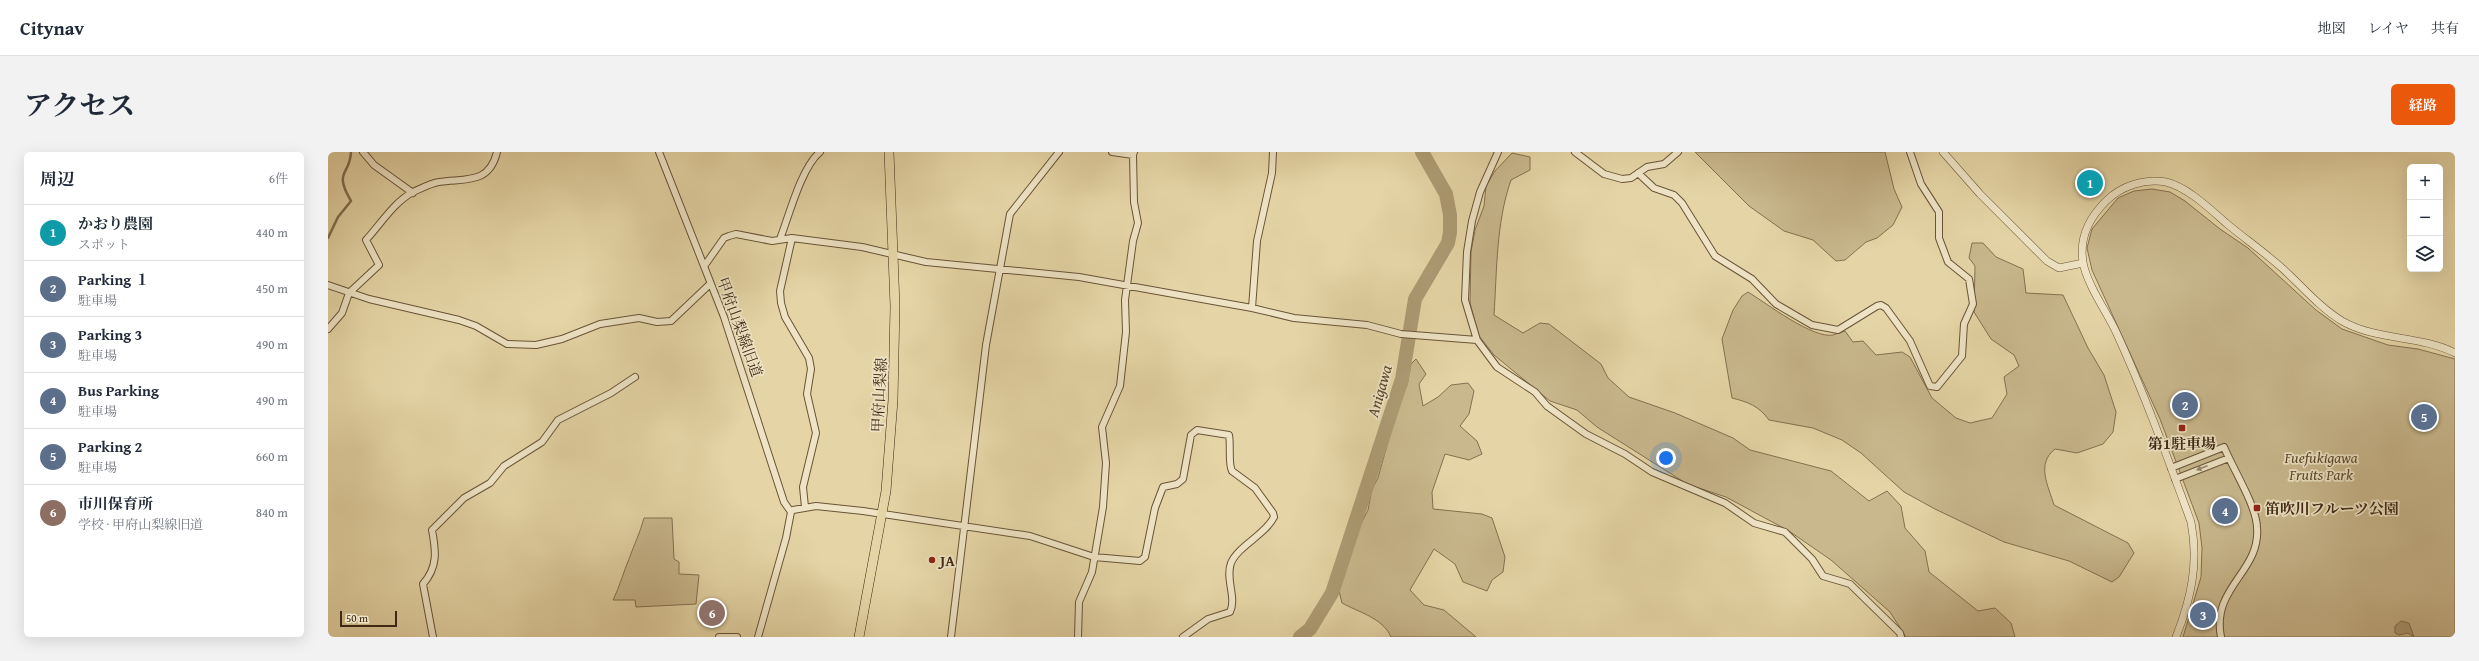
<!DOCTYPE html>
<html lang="ja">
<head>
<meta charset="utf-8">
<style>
  body { margin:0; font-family:"Gentium Book Plus","Noto Serif JP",serif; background:#f2f2f3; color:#1f2937 }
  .controls { position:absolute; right:12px; top:12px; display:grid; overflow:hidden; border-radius:6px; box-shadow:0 4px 16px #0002 }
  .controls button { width:36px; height:36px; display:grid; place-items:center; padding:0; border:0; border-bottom:1px solid #e0e1e3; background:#fff; color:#1f2937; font:20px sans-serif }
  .scale { position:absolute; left:12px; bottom:10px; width:57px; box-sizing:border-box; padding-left:4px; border:2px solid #3f2914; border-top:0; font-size:11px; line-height:14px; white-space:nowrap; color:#3f2914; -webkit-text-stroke:3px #eee4c5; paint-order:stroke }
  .you { position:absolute; left:1338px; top:306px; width:14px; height:14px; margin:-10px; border:3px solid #fff; border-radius:50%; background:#1a73e8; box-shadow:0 0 0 6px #1a73e833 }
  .badge { display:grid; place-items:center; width:26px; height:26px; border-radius:50%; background:#ea580c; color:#fff; font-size:13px; font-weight:700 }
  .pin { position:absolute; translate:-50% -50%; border:2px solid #fff; box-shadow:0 1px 4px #0006 }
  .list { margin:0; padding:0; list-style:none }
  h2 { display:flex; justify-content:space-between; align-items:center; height:52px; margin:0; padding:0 16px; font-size:17px }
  h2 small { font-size:13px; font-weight:400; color:#747a83 }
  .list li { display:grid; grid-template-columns:26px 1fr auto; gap:12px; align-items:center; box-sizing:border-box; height:56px; padding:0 16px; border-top:1px solid #e0e1e3 }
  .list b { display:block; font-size:15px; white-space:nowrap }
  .list p { margin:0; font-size:13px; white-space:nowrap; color:#747a83 }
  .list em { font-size:13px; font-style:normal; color:#747a83 }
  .icon { flex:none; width:22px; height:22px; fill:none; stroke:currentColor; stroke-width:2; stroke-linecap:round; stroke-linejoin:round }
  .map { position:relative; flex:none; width:2127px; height:485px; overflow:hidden; border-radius:6px }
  header { display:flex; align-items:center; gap:24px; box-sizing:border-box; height:56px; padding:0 20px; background:#fff; border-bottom:1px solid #e0e1e3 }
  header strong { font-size:19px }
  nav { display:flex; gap:22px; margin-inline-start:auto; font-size:14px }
  .intro { display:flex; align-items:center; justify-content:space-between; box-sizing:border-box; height:96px; padding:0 24px }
  h1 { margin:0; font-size:28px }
  .button { padding:10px 18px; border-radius:6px; background:#ea580c; color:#fff; font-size:14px; font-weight:700 }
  main { display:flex; gap:24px; padding:0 24px }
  aside { flex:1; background:#fff; border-radius:6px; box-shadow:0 4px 16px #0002 }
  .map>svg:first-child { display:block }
  .green { fill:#c9b88d; stroke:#847050 }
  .water { fill:#ad9b74; stroke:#816d4e }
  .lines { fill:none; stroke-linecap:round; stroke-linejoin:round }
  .stream { stroke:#816d4e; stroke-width:2.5 }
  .river { stroke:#ad9b74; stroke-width:14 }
  .minor-casing { stroke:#685438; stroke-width:8 }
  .tertiary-casing { stroke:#685438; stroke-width:8 }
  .primary-casing { stroke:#3f2914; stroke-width:10 }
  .minor { stroke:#eee4c5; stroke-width:6 }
  .tertiary { stroke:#eee4c5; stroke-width:7 }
  .primary { stroke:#e5d5a6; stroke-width:9 }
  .oneway { fill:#96866c }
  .poi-dot { fill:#8f2418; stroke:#eee4c5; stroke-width:1.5 }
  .labels { text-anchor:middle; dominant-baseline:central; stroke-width:3.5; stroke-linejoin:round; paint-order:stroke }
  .street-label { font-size:15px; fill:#3f2914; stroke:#eee4c5 }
  .poi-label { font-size:15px; font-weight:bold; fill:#3f2914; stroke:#eee4c5; text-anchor:start }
  .park-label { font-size:15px; font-style:italic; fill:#5b462c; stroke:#eee4c5 }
  .water-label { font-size:16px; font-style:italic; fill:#5a462c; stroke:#eee4c5 }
</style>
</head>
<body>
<header>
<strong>Citynav</strong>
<nav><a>地図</a><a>レイヤ</a><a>共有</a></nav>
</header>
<div class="intro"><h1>アクセス</h1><a class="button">経路</a></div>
<main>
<aside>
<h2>周辺<small>6件</small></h2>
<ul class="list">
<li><span class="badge" style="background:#0f9aa8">1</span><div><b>かおり農園</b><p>スポット</p></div><em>440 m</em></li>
<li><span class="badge" style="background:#5c6f8a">2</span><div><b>Parking １</b><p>駐車場</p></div><em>450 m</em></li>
<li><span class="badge" style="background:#5c6f8a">3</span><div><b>Parking 3</b><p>駐車場</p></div><em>490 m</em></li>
<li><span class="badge" style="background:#5c6f8a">4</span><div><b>Bus Parking</b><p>駐車場</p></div><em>490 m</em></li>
<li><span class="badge" style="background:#5c6f8a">5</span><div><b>Parking 2</b><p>駐車場</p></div><em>660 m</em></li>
<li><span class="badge" style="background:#8d6e63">6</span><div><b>市川保育所</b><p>学校 · 甲府山梨線旧道</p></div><em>840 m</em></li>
</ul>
</aside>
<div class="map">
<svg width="2127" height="485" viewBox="0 0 2127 485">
  <rect width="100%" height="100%" fill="#e5d5a6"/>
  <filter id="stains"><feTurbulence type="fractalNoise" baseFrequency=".005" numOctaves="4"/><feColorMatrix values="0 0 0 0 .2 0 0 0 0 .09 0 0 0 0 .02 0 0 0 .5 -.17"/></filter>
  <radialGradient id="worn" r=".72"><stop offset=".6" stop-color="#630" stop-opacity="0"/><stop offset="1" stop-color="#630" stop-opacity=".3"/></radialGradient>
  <!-- green -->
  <path class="green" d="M1367,0H1557L1566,37L1574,55L1565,73L1549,86L1538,90L1517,108L1508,109L1485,88L1456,79L1421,54Z
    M1184,1L1202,5V18L1183,28C1168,71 1169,118 1166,163L1195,181L1212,171L1221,172L1273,212L1280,226L1301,245L1347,261L1405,286L1422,298L1503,319L1541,349L1559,339L1573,354L1577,376L1597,399L1601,420L1650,459L1667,456L1683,471L1687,485H1578L1562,460L1503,408L1461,379L1398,345L1359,332L1269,275L1249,258L1222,249L1166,203L1151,184L1142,151L1143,100L1147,78L1156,54L1158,34L1167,19Z
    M1824,37L1842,40L1857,49L1892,77L1920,96L1988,158L2014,177L2060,193L2090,197L2127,207V485H1855L1873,425L1874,396L1871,371L1832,267L1764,118L1759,96L1764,77L1790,46L1806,39Z
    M1644,91H1655L1668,105L1695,117L1698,141L1735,143L1760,196L1776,223L1788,260L1785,280L1775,292L1749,301L1727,297C1708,312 1720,333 1726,353L1800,391L1806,401L1791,425L1784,430L1741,409L1676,390L1607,357L1576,340L1533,301L1514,288L1485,276L1441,268C1431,254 1420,250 1404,246L1394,187L1405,158L1414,144L1420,140C1438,151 1485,187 1505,183C1509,182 1513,180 1517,179L1525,190L1535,189L1548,203L1574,200L1582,205L1604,246L1628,266L1642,271L1664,266L1679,242L1676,225L1691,214L1686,203L1663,187L1646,160L1647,114L1641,106Z
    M1088,207L1098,222L1091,232L1095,254L1110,245L1123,233L1140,231L1146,239L1141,262L1132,274L1149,289L1154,302L1141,308L1117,302L1104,340L1105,357L1154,362L1164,366L1177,405L1175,420L1164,428L1159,439L1135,430L1127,412L1106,397L1082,438L1096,453L1116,458L1148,485H1063C1055,466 1030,460 1014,451L1010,435L1024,389L1040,358L1044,337L1050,326L1069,257L1079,233L1083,212Z
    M316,366H344L346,407L351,410V422L371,423L368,452L308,455L307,448H285C292,434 295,421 301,407C306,393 312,381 316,366Z"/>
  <!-- water -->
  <path class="water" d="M2073,469L2081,471L2086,485L2080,481L2071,483L2067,481V474Z"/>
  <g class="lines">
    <!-- stream -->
    <path class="stream" d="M0,86L10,65L23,49C5,18 22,24 23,0"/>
    <!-- river -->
    <path class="river" d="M972,485L982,477L1004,441L1074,227L1087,147L1120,91L1122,80V63L1118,42L1094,0"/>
    <defs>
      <path id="minor" d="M35,0L46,13L85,41
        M331,0L396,165L456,350L463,360
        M784,0L805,3L806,0
        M1170,0L1152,40L1144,69L1139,100L1137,148L1149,188L1169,215L1207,240L1219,254L1258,282L1297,302L1324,320L1397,351L1426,371L1457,380L1484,407L1495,424L1522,432L1572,481L1573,485
        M1247,0L1276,22L1294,27L1303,26L1319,15L1336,12L1350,0
        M1310,21L1326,36L1346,43L1354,51L1387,104L1424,127L1448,152L1484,173L1510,178L1549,154L1553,153L1558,156L1582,189L1602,234L1609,235L1634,204L1636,172L1645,152L1641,127L1620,110L1611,86V60L1593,32L1582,0
        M464,86L452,139L453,151L457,165L481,206L483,217L479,242L488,281L475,335L477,355
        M452,87C461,64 473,16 492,0
        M377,113L396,86L401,84L408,82L444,89L464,86L534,95L598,110L751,125L924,156L966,166L1039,173L1073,182L1149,188
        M0,133L41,147L131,168L148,174L179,192L208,193L234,187L272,172L311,166L329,170L343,169L382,132
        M924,156L929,89L944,21L945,0
        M0,177L14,161L21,141L51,113L38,88C52,73 66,50 85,40C92,37 103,31 111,30C137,26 161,33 169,0
        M1843,316L1896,295C1905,317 1928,353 1929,375C1933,420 1883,435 1893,485
        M1847,327L1901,306
        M105,485L95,432C110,415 108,399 104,378L136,346L162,331L176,314L214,290L230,268L283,241L307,225
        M391,485H409
        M430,485L458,386L463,360L465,358L488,354L535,359L702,384L766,405L812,409L817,405L827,356L835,335L849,332L855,327L863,283L869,278L901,283C903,293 900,312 904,319L927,336L945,361L946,365C937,383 910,394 903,411C897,427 909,446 902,460L880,467L855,485
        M623,485L658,193L682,62L731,0
        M750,485L751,450L764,420L775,355L778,311L774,275L792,234L798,180L797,148L805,89L810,71L806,50L805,3"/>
      <path id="tertiary" d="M1615,0L1652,42L1719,109L1731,116L1755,111
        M1848,485C1863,447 1871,411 1863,370C1840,307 1817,243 1789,182C1780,162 1758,131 1755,110C1751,86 1762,65 1778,49C1793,34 1817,26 1838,30C1859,35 1881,56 1898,71C1916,86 1936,100 1954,116C1974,134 1991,155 2014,169C2049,189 2092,183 2127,201"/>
      <path id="primary" d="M531,485L558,339L565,248L567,154L561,0"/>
    </defs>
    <!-- minor casing -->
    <use href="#minor" class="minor-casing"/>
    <!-- tertiary casing -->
    <use href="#tertiary" class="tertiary-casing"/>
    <!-- primary casing -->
    <use href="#primary" class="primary-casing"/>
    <!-- minor -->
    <use href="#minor" class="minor"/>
    <!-- tertiary -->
    <use href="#tertiary" class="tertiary"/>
    <!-- primary -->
    <use href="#primary" class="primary"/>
  </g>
  <!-- one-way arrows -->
  <defs><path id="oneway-solid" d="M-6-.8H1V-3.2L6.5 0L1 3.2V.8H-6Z"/></defs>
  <use class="oneway" href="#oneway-solid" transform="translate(1874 316) rotate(159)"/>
  <!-- markers -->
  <g class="poi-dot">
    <rect x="1850" y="272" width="8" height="8" rx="2"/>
    <rect x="1925" y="352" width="8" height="8" rx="2"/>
    <circle cx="604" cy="408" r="4"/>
  </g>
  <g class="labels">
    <!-- street labels -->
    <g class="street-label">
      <text transform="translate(412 175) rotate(70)">甲府山梨線旧道</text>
      <text transform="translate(551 243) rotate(-87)">甲府山梨線</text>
    </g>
    <!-- poi labels -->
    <g class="poi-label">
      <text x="1854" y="291" text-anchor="middle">第1駐車場</text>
      <text x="1937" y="356">笛吹川フルーツ公園</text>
      <text x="612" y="408">JA</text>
    </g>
    <!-- park labels -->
    <g class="park-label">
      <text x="1993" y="305">Fuefukigawa<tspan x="1993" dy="17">Fruits Park</tspan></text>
    </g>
    <!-- water labels -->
    <g class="water-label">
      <text transform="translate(1051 239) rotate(-74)">Anigawa</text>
    </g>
  </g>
  <rect width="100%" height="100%" filter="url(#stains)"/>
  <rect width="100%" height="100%" fill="url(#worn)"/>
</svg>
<div class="controls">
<button>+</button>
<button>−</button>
<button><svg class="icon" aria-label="layers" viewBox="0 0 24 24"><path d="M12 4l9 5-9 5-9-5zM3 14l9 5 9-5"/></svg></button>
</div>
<div class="scale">50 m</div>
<div class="you"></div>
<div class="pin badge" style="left:1762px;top:31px;background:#0f9aa8">1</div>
<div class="pin badge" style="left:1857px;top:253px;background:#5c6f8a">2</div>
<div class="pin badge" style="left:1875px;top:463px;background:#5c6f8a">3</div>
<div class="pin badge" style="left:1897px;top:359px;background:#5c6f8a">4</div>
<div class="pin badge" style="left:2096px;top:265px;background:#5c6f8a">5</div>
<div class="pin badge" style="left:384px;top:461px;background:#8d6e63">6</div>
</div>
</main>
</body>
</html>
